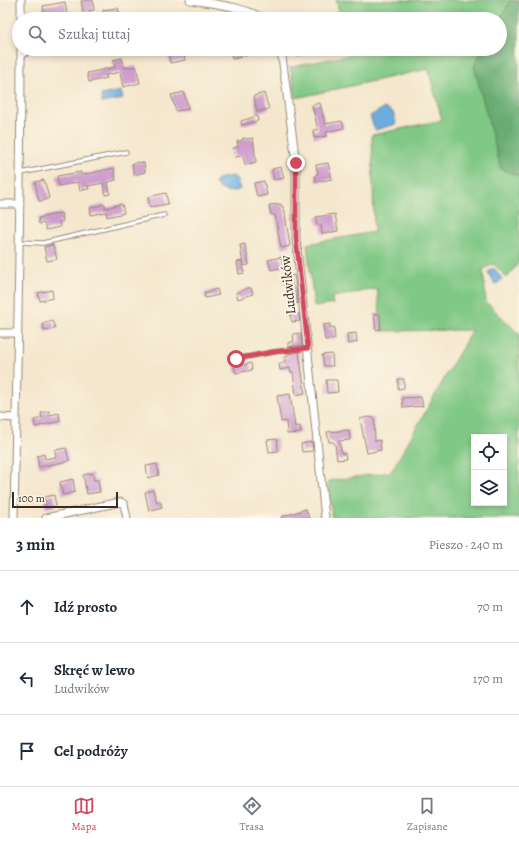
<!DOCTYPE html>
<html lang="pl">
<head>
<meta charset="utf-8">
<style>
  body { margin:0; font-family:Alegreya,serif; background:#f2f2f3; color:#1f2937 }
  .controls { position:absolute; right:12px; bottom:12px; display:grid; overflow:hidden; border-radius:0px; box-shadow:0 2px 6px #0003 }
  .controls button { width:36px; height:36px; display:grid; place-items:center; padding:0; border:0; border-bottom:1px solid #e0e1e3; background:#fff; color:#1f2937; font:20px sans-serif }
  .scale { position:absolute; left:12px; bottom:10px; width:106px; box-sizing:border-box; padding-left:4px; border:2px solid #3b2a1e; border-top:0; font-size:11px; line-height:14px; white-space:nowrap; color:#3b2a1e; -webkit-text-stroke:3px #fcf5e5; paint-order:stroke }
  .stop { position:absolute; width:12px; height:12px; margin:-9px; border:3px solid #d1495b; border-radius:50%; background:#fff }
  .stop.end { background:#d1495b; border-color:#fff; box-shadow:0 1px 4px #0008 }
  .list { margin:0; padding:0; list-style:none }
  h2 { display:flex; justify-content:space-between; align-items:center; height:52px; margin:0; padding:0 16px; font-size:17px }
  h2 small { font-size:13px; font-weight:400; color:#747a83 }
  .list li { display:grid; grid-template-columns:26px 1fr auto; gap:12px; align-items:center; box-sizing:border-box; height:72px; padding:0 16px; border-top:1px solid #e0e1e3 }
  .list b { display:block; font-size:15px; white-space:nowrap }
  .list p { margin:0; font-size:13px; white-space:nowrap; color:#747a83 }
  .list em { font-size:13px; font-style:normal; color:#747a83 }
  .icon { flex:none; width:22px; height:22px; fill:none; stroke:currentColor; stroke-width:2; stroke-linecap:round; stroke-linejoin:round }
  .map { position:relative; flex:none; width:519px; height:518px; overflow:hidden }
  .search { position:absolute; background:#fff; box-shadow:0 2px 6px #0003; left:12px; right:12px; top:12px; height:44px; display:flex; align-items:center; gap:10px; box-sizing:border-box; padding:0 14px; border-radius:22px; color:#747a83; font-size:15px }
  .sheet { height:268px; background:#fff }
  nav { display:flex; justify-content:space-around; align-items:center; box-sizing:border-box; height:56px; border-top:1px solid #e0e1e3; background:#fff; font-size:11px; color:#747a83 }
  nav a { display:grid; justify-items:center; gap:2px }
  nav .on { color:#d1495b }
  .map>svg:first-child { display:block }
  .green { fill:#80c885; stroke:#5e7952; fill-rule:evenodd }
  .forest { fill:#68ac72; stroke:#526b48 }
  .water { fill:#6cade0; stroke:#546c7f }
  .building { fill:#cd9bcd }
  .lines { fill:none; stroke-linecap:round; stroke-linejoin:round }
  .service-casing { stroke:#988876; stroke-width:5.5 }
  .minor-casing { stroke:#988876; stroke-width:9 }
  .service { stroke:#fff; stroke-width:3.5 }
  .minor { stroke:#fff; stroke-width:7 }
  .route { stroke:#d1495b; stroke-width:5 }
  .labels { text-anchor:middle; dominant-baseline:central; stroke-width:4; stroke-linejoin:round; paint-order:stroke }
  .street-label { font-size:14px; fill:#3b2a1e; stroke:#fcf5e5 }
</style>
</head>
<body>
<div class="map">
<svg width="519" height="518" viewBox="0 0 519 518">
  <rect width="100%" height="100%" fill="#fcf5e5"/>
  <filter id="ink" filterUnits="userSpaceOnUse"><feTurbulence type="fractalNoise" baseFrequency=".025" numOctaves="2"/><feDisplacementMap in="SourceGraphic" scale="8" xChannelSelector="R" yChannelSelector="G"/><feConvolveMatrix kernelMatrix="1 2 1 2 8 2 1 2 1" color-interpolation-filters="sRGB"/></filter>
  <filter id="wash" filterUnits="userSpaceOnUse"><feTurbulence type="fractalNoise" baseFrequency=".012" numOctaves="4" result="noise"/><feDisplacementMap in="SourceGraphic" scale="16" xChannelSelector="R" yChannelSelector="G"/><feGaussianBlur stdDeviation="0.9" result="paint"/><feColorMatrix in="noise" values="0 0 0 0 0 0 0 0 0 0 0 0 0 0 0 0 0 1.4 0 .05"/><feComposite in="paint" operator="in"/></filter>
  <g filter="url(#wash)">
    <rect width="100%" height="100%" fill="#f4e7cd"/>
    <!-- green -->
    <path class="green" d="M336,0H511L500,19H341Z
      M349,49H483L475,64L501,169L519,176V262L507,278L494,264L483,269L486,302L519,334V518H332L328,481L391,472L472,330L382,331L377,289L332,297L333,304L314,307L307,244L374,232L372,135L442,120L428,69L296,98L290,67L350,55ZM474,437H504V503H474Z"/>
    <!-- forest -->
    <path class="forest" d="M511,0H519V176L501,169L474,66L483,49H500V19Z"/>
    <!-- water -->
    <path class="water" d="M121,91L123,99L102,103L101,95Z
      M384,108L393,112L396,124L375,130L370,116Z
      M232,176L236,178L240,189C231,194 220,192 215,183L217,179Z
      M494,268L502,279L497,284L494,283L488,272Z"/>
    <g id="blocks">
      <!-- building -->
      <path class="building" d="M93,0L94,10L83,12L81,1Z
        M65,2L67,14L55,17L54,16L45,17L43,6Z
        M118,8L120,16L105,19L103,10Z
        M230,49H244L246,56L232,59Z
        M297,49H318V51L298,56Z
        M183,50L185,60L170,63L168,53Z
        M122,58L125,68L136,66L140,83L123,87L120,72L106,75L107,78L89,82L87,73L115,67L113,60Z
        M184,92L188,109L176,111L171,95Z
        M264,93L269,109L257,112L254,96Z
        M320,103L325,124L342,121L344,128L326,132L327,136L314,138L313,130H318L312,105Z
        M257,116L258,121L242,125L241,121Z
        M243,138L247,139L253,138L256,162L245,165L243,156L235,157L233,148L238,147L237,141H241Z
        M138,162L144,163L145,172L134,175L132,164Z
        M328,163L332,179L316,182L315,175L318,174L316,165Z
        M281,167L284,178L274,180L272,169Z
        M114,168L116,180L108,182L110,194L105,195L103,183L88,186L89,189L80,190L78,182L59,186L57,176L81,172V175L91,173Z
        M44,180L49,198L43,201H39L35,182Z
        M264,181L267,195L257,197L254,183Z
        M166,193L168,204L150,207L148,197Z
        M105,204V208L122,204L124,213L107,217L106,212L91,215L90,208Z
        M281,204L282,207H284L290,246L281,248L275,215H271L269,205Z
        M61,213L63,221L59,222L60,227L46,230L44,223L39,224L38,218Z
        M335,214L338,231L322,234L321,225H317L316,217Z
        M245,244L249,265L243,266L240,245Z
        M53,245L57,259L47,261L44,247Z
        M281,257L283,267L271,270L268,260Z
        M242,261L244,273L239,274L237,262Z
        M294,275L298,303L291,305L286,284H284L282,278Z
        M248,288H251L253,294L238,299L236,293Z
        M217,289L219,295L205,298L204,293Z
        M52,290L53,298L40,301L38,293Z
        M299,314L300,321L292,322L290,315Z
        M374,314H380L381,329L376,330Z
        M52,321L55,327L54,329L44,331L43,323Z
        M330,324V328L334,327L335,339L325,340L323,325Z
        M301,333L302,345L288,347V343L294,341L293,334Z
        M356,333L357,342L348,344L347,334Z
        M299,352L305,393L296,395L293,372H290V368L280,370L279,364L285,363L284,357H287L288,354Z
        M332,354L333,366H324L322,355Z
        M251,363L252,370L236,373L234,367Z
        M398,379H404V388L398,389Z
        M326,380H337L338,392L327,393Z
        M290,394L295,427L300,426L301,433L287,434L286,421L281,422L277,396Z
        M421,397L423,406L403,408L402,398Z
        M49,411L50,415L59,413L60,421L35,427L34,420L42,418L41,413Z
        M368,417L374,418L375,441L380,440L381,450L367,453L360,419Z
        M349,430L350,440L339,441L342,454L345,453L346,459L337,460L335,444L333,442H329L327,432Z
        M277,439L278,451L269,452L267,440Z
        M312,442L313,451L302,452L301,444Z
        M66,448L69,461L39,467L37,456L44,454L45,459L56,457L55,450Z
        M157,464L159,475L148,478L146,466Z
        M92,473L94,480H98L100,492L87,494L83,475Z
        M73,479L75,492L63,495L60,482Z
        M153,490L157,502L160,501L162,507L149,511L145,492Z
        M54,495L56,506L46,508L44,497Z
        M306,509L309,518H281V517Z"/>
    </g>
  </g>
  <g filter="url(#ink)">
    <use href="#blocks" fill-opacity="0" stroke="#988876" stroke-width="1"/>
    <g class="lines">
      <defs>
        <path id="service" d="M22,57L32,49
          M21,173L126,152
          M19,242L43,243L164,215
          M236,359L273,352L308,348"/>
        <path id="minor" d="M21,0V19
          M190,0C215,4 242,6 264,19
          M281,49L296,163V238L325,518
          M0,204H20
          M0,333H16
          M0,417L15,418
          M14,518C17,362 21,205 21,49
          M46,518L120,502L124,504L127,518"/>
      </defs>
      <!-- service casing -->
      <use href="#service" class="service-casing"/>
      <!-- minor casing -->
      <use href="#minor" class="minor-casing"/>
      <!-- service -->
      <use href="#service" class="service"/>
      <!-- minor -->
      <use href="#minor" class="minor"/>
    </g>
  </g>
  <g class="lines" filter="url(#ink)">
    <!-- route -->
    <path class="route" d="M236,359L273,352L308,348L296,238V163"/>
  </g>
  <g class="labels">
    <!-- street labels -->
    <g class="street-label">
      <text transform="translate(288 285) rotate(-96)">Ludwików</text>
    </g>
  </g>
</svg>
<div class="controls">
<button><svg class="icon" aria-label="locate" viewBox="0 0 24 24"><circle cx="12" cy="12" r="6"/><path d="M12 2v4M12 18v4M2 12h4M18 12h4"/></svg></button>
<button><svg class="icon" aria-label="layers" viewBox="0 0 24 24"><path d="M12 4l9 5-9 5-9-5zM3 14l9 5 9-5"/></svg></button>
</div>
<div class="scale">100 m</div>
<div class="stop" style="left:236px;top:359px"></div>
<div class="stop end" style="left:296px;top:163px"></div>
<div class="search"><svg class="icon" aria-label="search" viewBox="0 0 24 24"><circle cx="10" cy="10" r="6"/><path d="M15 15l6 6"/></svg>Szukaj tutaj</div>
</div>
<section class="sheet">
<h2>3 min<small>Pieszo · 240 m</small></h2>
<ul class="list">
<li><svg class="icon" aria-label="ahead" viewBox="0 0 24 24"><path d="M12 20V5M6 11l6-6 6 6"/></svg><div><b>Idź prosto</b></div><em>70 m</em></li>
<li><svg class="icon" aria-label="left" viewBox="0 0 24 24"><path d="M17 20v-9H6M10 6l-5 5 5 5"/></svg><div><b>Skręć w lewo</b><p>Ludwików</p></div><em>170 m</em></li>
<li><svg class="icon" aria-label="arrive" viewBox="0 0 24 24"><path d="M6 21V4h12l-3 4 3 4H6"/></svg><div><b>Cel podróży</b></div></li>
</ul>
</section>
<nav>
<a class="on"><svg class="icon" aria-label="map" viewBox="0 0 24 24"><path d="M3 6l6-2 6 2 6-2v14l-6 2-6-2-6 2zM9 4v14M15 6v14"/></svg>Mapa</a>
<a><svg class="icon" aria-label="directions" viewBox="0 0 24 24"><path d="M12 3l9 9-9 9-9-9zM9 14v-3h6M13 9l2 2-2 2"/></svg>Trasa</a>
<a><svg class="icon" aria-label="saved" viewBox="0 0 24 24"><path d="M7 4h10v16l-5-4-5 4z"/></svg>Zapisane</a>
</nav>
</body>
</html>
